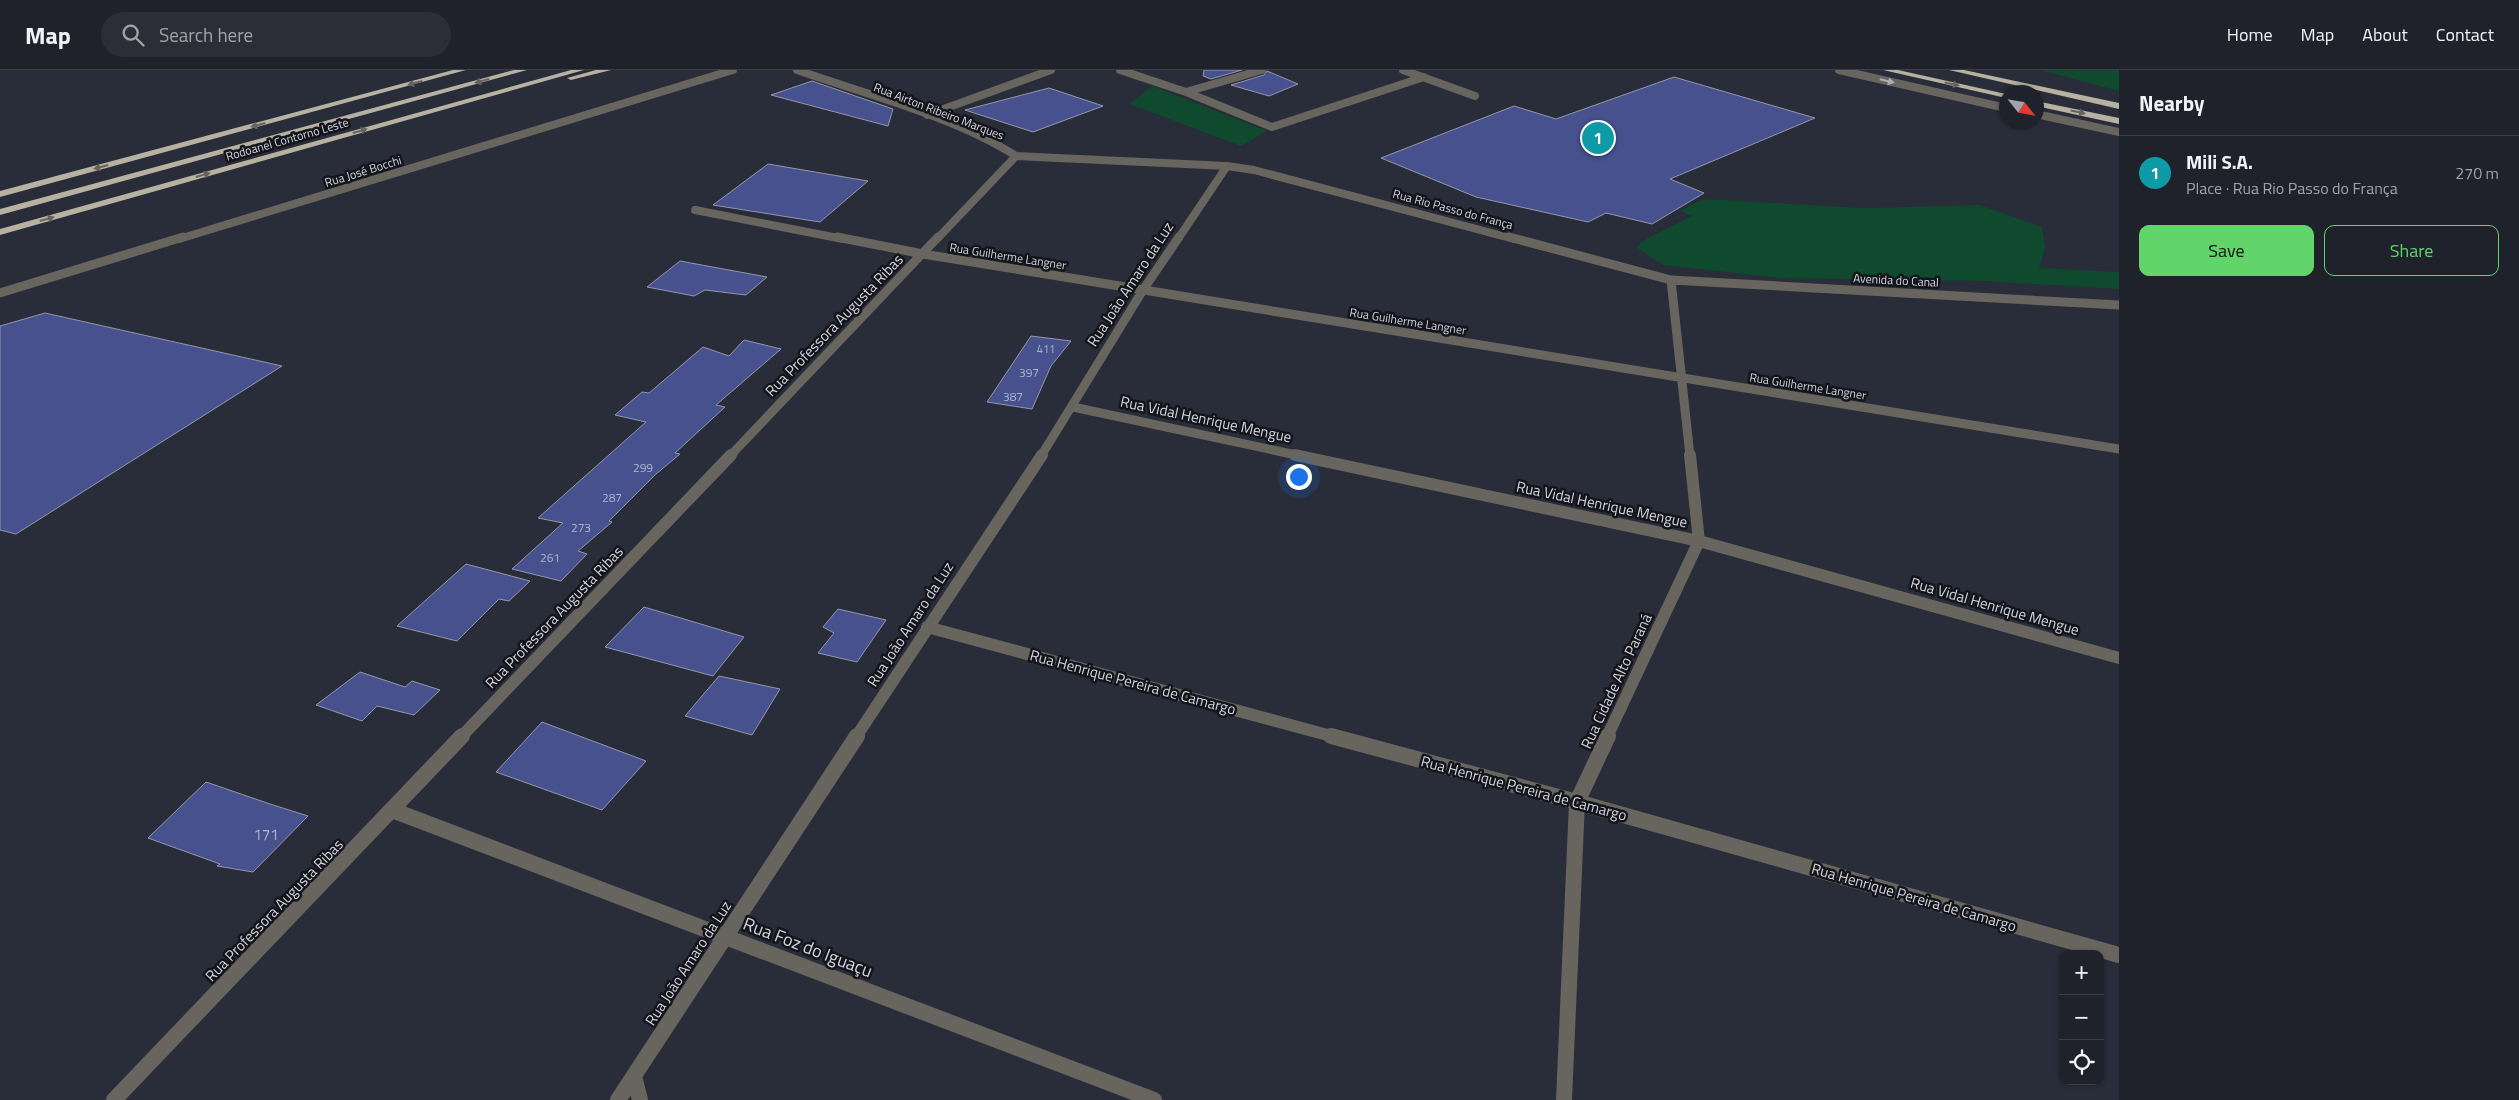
<!DOCTYPE html>
<html lang="en">
<head>
<meta charset="utf-8">
<style>
  body { margin:0; font-family:"Titillium Web",sans-serif; background:#2c2e37; color:#f1f3f6 }
  .controls { position:absolute; right:15px; bottom:15px; display:grid; overflow:hidden; border-radius:10px; box-shadow:0 1px 4px #0004 }
  .controls button { width:45px; height:45px; display:grid; place-items:center; padding:0; border:0; border-bottom:1px solid #3c3e47; background:#1f212b; color:#f1f3f6; font:25px sans-serif }
  .compass { position:absolute; left:1999px; top:15px; width:45px; height:45px; border-radius:50%; background:#1f212b; box-shadow:0 1px 4px #0004; rotate:121deg }
  .you { position:absolute; left:1298px; top:406px; width:18px; height:18px; margin:-12px; border:4px solid #fff; border-radius:50%; background:#1a73e8; box-shadow:0 0 0 8px #1a73e833 }
  .badge { display:grid; place-items:center; width:32px; height:32px; border-radius:50%; background:#61d46a; color:#fff; font-size:16px; font-weight:700 }
  .pin { position:absolute; translate:-50% -50%; border:2px solid #fff; box-shadow:0 1px 5px #0006 }
  .list { margin:0; padding:0; list-style:none }
  h2 { display:flex; justify-content:space-between; align-items:center; height:65px; margin:0; padding:0 20px; font-size:21px }
  h2 small { font-size:16px; font-weight:400; color:#a1a3a9 }
  .list li { display:grid; grid-template-columns:32px 1fr auto; gap:15px; align-items:center; box-sizing:border-box; height:75px; padding:0 20px; border-top:1px solid #3c3e47 }
  .list b { display:block; font-size:19px; white-space:nowrap }
  .list p { margin:0; font-size:16px; white-space:nowrap; color:#a1a3a9 }
  .list em { font-size:16px; font-style:normal; color:#a1a3a9 }
  .actions { display:flex; gap:10px; padding:15px 20px }
  .actions a { flex:1; padding:11px 0; border:1px solid #61d46a; border-radius:10px; text-align:center; font-size:18px; color:#61d46a }
  .actions .main { background:#61d46a; color:#111 }
  .icon { flex:none; width:28px; height:28px; fill:none; stroke:currentColor; stroke-width:2; stroke-linecap:round; stroke-linejoin:round }
  .map { position:relative; flex:none; width:2119px; height:1030px; overflow:hidden }
  header { display:flex; align-items:center; gap:30px; box-sizing:border-box; height:70px; padding:0 25px; background:#1f212b; border-bottom:1px solid #3c3e47 }
  header strong { font-size:24px }
  nav { display:flex; gap:28px; margin-inline-start:auto; font-size:18px }
  .search { width:350px; height:45px; background:#2c2e37; display:flex; align-items:center; gap:12px; box-sizing:border-box; padding:0 18px; border-radius:28px; color:#a1a3a9; font-size:19px }
  main { display:flex }
  aside { flex:1; background:#1f212b }
  .map>svg:first-child { display:block }
  .green { fill:#104a2e }
  .building { fill:#47518e; stroke:#9498a8 }
  .lines { fill:none; stroke-linecap:round; stroke-linejoin:round }
  .minor-far3 { stroke:#67655e; stroke-width:8 }
  .minor-far2 { stroke:#67655e; stroke-width:9 }
  .minor-far1 { stroke:#67655e; stroke-width:12 }
  .minor { stroke:#67655e; stroke-width:16 }
  .highway { fill:#b7b1a1; fill-rule:evenodd }
  .oneway { fill:#66635e }
  .oneway2 { fill:#adaeb1 }
  .labels { text-anchor:middle; dominant-baseline:central; stroke-width:5; stroke-linejoin:round; paint-order:stroke }
  .far-number-label { font-size:11px; fill:#b0b4ca }
  .far-street-label { font-size:12px; fill:#d3d5de; stroke:#14151b }
  .number-label { font-size:12px; fill:#b0b4ca }
  .street-label { font-size:15px; fill:#d3d5de; stroke:#14151b }
  .near-number-label { font-size:15px; fill:#b0b4ca }
  .near-street-label { font-size:18px; fill:#d3d5de; stroke:#14151b }
</style>
</head>
<body>
<header>
<strong>Map</strong>
<div class="search"><svg class="icon" aria-label="search" viewBox="0 0 24 24"><circle cx="10" cy="10" r="6"/><path d="M15 15l6 6"/></svg>Search here</div>
<nav><a>Home</a><a>Map</a><a>About</a><a>Contact</a></nav>
</header>
<main>
<div class="map">
<svg width="2119" height="1030" viewBox="0 0 2119 1030">
  <rect width="100%" height="100%" fill="#292c39"/>
  <!-- green -->
  <path class="green" d="M2040,0H2119V21Z
    M1152,16L1267,61L1241,76L1130,34Z
    M1703,129L1865,138L1980,135L2042,157L2045,178L2039,198L2119,202V219L1985,211L1783,208L1663,195L1636,177L1648,168L1692,146L1680,141Z"/>
  <!-- building -->
  <path class="building" d="M1204,0H1242L1211,9L1203,6Z
    M1267,1L1298,14L1269,26L1231,15L1264,5Z
    M1674,7L1815,48L1670,109L1704,123L1652,154L1606,143L1588,152L1476,127L1381,88L1514,36L1556,49Z
    M812,11L893,39L888,56L771,25Z
    M1049,18L1103,36L1033,62L965,40Z
    M768,94L868,111L820,152L713,135Z
    M680,191L767,207L746,225L705,220L694,226L647,217Z
    M45,243L282,296L16,464L0,460V256Z
    M1031,266L1071,271L1051,296L1032,339L987,332Z
    M744,270L781,279L716,335L725,337L675,383L680,384L656,404L609,451L612,452L578,481L587,484L561,511L512,499L563,453L538,448L646,352L615,345L642,322L649,323L703,277L729,286Z
    M466,494L530,511L509,531L499,529L457,571L397,556Z
    M644,537L744,567L713,606L605,577Z
    M838,539L886,550L857,592L818,583L834,563L823,557Z
    M360,602L405,617L412,611L440,620L414,645L377,636L362,651L316,635Z
    M719,606L780,619L752,665L685,646Z
    M542,652L646,691L602,740L496,702Z
    M206,712L270,734L308,746L253,802L217,796L220,794L148,768Z"/>
  <g class="lines">
    <!-- minor-far3 -->
    <path class="minor-far3" d="M797,0C865,24 956,47 1016,86
      M1120,0L1186,22L1272,57L1424,7
      M1403,0L1475,26
      M1839,0L2006,38
      M1186,22L1262,0
      M2036,44L2119,62
      M927,45L1051,0
      M1016,86L1227,96L1254,100L1514,169
      M695,140L843,169
      M179,169L733,0
      M937,169L1016,86
      M1178,169L1227,96"/>
    <!-- minor-far2 -->
    <path class="minor-far2" d="M837,167L923,184L2119,379
      M1509,167L1671,210L2119,235
      M1671,210L1690,386
      M0,223L183,167
      M1073,337L1301,386
      M730,386L938,167
      M1041,386L1143,220L1179,167"/>
    <!-- minor-far1 -->
    <path class="minor-far1" d="M1295,385L1699,471L2119,588
      M927,557L1335,667
      M461,667L731,385
      M856,667L1042,385
      M1607,667L1699,471L1690,385"/>
    <!-- minor -->
    <path class="minor" d="M1331,666L1577,732L2119,885
      M392,740L1154,1030
      M634,1006L640,1030
      M114,1030L462,666
      M618,1030L857,666
      M1564,1030L1577,732L1608,666"/>
    <!-- highway -->
    <path class="highway" d="M453,0H466L0,127V121Z
      M514,0H527L0,145V139Z
      M571,0H584L0,165V159Z
      M596,0H611L571,10L567,8Z
      M1883,0H1898L2006,24V28Z
      M1949,0H1964L2119,33V39Z
      M2036,31L2119,48V54L2036,36Z"/>
  </g>
  <!-- one-way arrows -->
  <defs><path id="oneway-solid" d="M-6-.8H1V-3.2L6.5 0L1 3.2V.8H-6Z" transform="scale(1.25)"/></defs>
  <g class="oneway">
    <use href="#oneway-solid" transform="translate(482 11) rotate(165)"/>
    <use href="#oneway-solid" transform="translate(415 13) rotate(165)"/>
    <use href="#oneway-solid" transform="translate(1952 14) rotate(12)"/>
    <use href="#oneway-solid" transform="translate(2078 42) rotate(12)"/>
    <use href="#oneway-solid" transform="translate(258 55) rotate(165)"/>
    <use href="#oneway-solid" transform="translate(360 61) rotate(-16)"/>
    <use href="#oneway-solid" transform="translate(101 97) rotate(165)"/>
    <use href="#oneway-solid" transform="translate(203 105) rotate(-16)"/>
    <use href="#oneway-solid" transform="translate(47 149) rotate(-16)"/>
  </g>
  <use class="oneway2" href="#oneway-solid" transform="translate(1887 11) rotate(13)"/>
  <g class="labels">
    <!-- far-number labels -->
    <g class="far-number-label">
      <text x="1046" y="279">411</text>
    </g>
    <!-- far-street labels -->
    <g class="far-street-label">
      <text transform="translate(939 41) rotate(21)">Rua Airton Ribeiro Marques</text>
      <text transform="translate(287 69) rotate(-16)">Rodoanel Contorno Leste</text>
      <text transform="translate(363 101) rotate(-17)">Rua José Bocchi</text>
      <text transform="translate(1453 139) rotate(15)">Rua Rio Passo do França</text>
      <text transform="translate(1008 186) rotate(9)">Rua Guilherme Langner</text>
      <text transform="translate(1896 210) rotate(3)">Avenida do Canal</text>
      <text transform="translate(1408 251) rotate(9)">Rua Guilherme Langner</text>
      <text transform="translate(1808 316) rotate(9)">Rua Guilherme Langner</text>
    </g>
    <!-- number labels -->
    <g class="number-label">
      <text x="1029" y="302">397</text>
      <text x="1013" y="326">387</text>
      <text x="643" y="397">299</text>
      <text x="612" y="427">287</text>
      <text x="581" y="457">273</text>
      <text x="550" y="487">261</text>
    </g>
    <!-- street labels -->
    <g class="street-label">
      <text transform="translate(1130 214) rotate(-57)">Rua João Amaro da Luz</text>
      <text transform="translate(834 255) rotate(-46)">Rua Professora Augusta Ribas</text>
      <text transform="translate(1206 349) rotate(12)">Rua Vidal Henrique Mengue</text>
      <text transform="translate(1602 434) rotate(12)">Rua Vidal Henrique Mengue</text>
      <text transform="translate(1995 536) rotate(16)">Rua Vidal Henrique Mengue</text>
      <text transform="translate(554 547) rotate(-46)">Rua Professora Augusta Ribas</text>
      <text transform="translate(910 554) rotate(-57)">Rua João Amaro da Luz</text>
      <text transform="translate(1616 611) rotate(-65)">Rua Cidade Alto Paraná</text>
      <text transform="translate(1133 612) rotate(15)">Rua Henrique Pereira de Camargo</text>
      <text transform="translate(1524 718) rotate(15)">Rua Henrique Pereira de Camargo</text>
      <text transform="translate(1914 827) rotate(16)">Rua Henrique Pereira de Camargo</text>
      <text transform="translate(274 840) rotate(-46)">Rua Professora Augusta Ribas</text>
      <text transform="translate(688 893) rotate(-57)">Rua João Amaro da Luz</text>
    </g>
    <!-- near-number labels -->
    <g class="near-number-label">
      <text x="266" y="764">171</text>
    </g>
    <!-- near-street labels -->
    <g class="near-street-label">
      <text transform="translate(808 877) rotate(21)">Rua Foz do Iguaçu</text>
    </g>
  </g>
</svg>
<div class="controls">
<button>+</button>
<button>−</button>
<button><svg class="icon" aria-label="locate" viewBox="0 0 24 24"><circle cx="12" cy="12" r="6"/><path d="M12 2v4M12 18v4M2 12h4M18 12h4"/></svg></button>
</div>
<svg class="compass" viewBox="-18 -18 36 36"><path d="M0-13l5 13h-10z" fill="#e53935"/><path d="M0 13l5-13h-10z" fill="#a1a3a9"/></svg>
<div class="you"></div>
<div class="pin badge" style="left:1598px;top:68px;background:#0f9aa8">1</div>
</div>
<aside>
<h2>Nearby<small></small></h2>
<ul class="list">
<li><span class="badge" style="background:#0f9aa8">1</span><div><b>Mili S.A.</b><p>Place · Rua Rio Passo do França</p></div><em>270 m</em></li>
</ul>
<div class="actions"><a class="main">Save</a><a>Share</a></div>
</aside>
</main>
</body>
</html>
